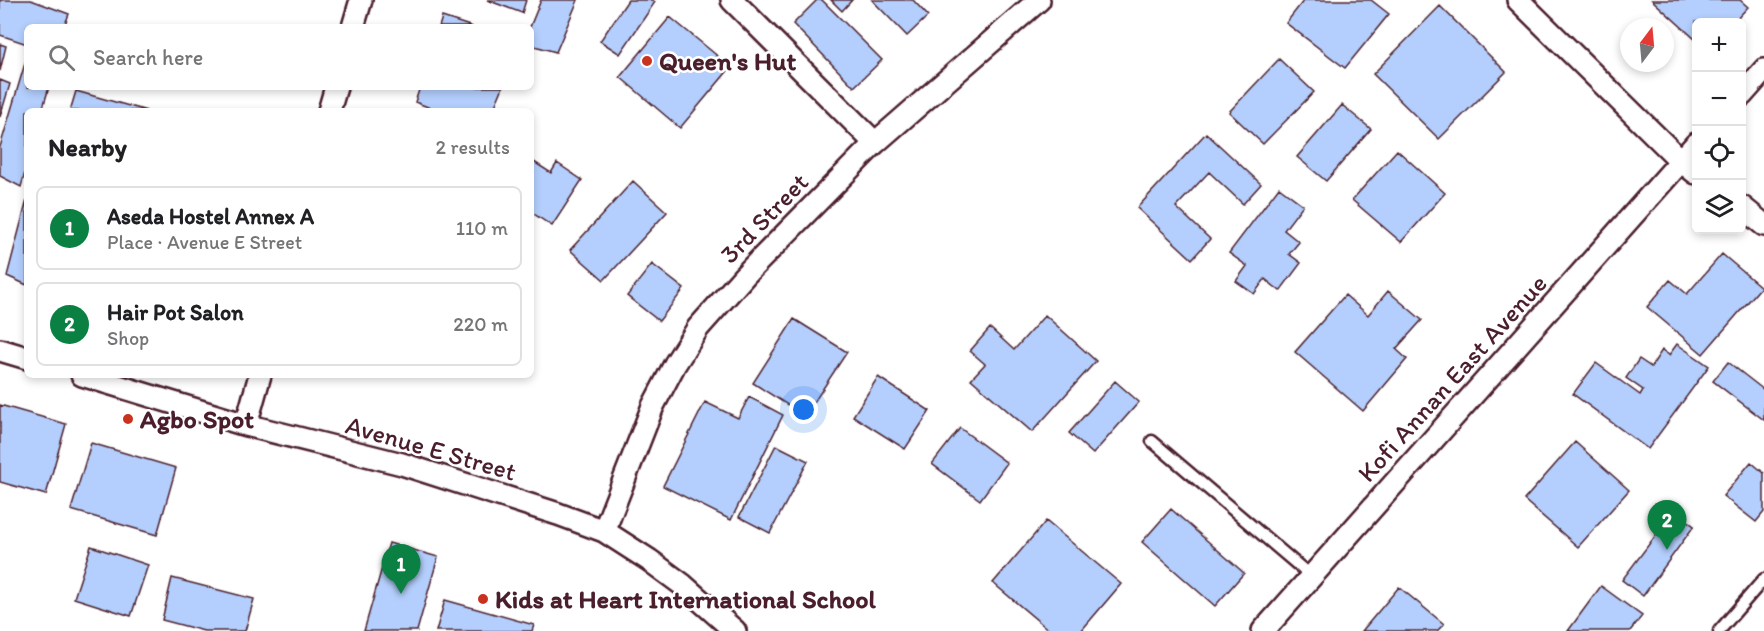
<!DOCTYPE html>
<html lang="en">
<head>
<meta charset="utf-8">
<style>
  body { margin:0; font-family:Itim,sans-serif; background:#f6f6f6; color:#202124 }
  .controls { position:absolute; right:18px; top:18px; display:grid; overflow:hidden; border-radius:9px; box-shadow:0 3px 9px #0003 }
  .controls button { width:54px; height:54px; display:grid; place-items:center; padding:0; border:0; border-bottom:2px solid #e0e0e0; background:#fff; color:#202124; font:30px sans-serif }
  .compass { position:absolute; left:1620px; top:18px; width:54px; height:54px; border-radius:50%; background:#fff; box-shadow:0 3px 9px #0003; rotate:16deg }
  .you { position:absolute; left:804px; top:410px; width:21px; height:21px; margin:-15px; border:4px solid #fff; border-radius:50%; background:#1a73e8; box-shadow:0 0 0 9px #1a73e833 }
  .badge { display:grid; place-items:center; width:39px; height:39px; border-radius:50%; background:#0b8043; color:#fff; font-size:20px; font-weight:700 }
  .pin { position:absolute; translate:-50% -50px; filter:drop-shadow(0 2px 3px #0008) }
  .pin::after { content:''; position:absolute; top:32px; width:21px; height:18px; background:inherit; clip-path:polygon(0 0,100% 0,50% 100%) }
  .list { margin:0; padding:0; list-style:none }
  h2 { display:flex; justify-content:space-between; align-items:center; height:78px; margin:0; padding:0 24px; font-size:26px }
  h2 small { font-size:20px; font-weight:400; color:#757577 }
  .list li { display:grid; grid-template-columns:39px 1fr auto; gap:18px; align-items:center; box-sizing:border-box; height:84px; margin:0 12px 12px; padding:0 12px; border:2px solid #e0e0e0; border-radius:9px }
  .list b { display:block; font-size:22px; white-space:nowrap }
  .list p { margin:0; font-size:20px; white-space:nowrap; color:#757577 }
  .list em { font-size:20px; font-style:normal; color:#757577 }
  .icon { flex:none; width:33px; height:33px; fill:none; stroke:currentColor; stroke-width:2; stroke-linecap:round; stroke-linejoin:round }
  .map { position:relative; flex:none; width:1764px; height:631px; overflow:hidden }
  .search { position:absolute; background:#fff; box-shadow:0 3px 9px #0003; left:24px; top:24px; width:510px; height:66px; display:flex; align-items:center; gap:15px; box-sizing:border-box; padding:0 21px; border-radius:9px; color:#757577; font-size:22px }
  .panel { position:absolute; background:#fff; box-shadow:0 3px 9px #0003; left:24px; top:108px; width:510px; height:270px; border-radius:9px }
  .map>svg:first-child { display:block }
  .building { fill:#b4cffd; stroke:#4a1f2b; stroke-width:1.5 }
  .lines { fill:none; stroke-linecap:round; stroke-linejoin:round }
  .service-casing { stroke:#4a1f2b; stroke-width:15 }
  .minor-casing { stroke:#4a1f2b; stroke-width:26 }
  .service { stroke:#fff; stroke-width:10 }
  .minor { stroke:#fff; stroke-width:21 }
  .poi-dot { fill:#c8321e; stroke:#fff; stroke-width:2 }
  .labels { text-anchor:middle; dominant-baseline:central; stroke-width:5; stroke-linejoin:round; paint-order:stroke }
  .poi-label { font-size:26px; font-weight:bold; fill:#4a1f2b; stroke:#fff; text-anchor:start }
  .street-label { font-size:26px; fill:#4a1f2b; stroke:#fff }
</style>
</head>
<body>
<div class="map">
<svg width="1764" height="631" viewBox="0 0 1764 631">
  <rect width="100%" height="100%" fill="#fff"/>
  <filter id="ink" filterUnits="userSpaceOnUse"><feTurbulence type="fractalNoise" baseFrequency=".0167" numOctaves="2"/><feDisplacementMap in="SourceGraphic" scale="12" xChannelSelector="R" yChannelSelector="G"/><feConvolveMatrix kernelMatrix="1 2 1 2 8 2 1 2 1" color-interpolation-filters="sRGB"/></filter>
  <g filter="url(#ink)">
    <!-- building -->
    <path class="building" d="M0,0H31L69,14L64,27H27V44L0,35Z
      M487,0H526L522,13Z
      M541,0H578L556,52L531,45L530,27Z
      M628,0H652L655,2L620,54L600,41Z
      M817,0H822L882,60L854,87L793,24Z
      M831,0H852L842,11Z
      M872,0H913L928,16L907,36Z
      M1304,0H1371L1389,14L1345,68L1286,23Z
      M1652,0H1740L1748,7L1734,22H1696V40Z
      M1440,6L1506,72L1439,139L1373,74Z
      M442,17L473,27H439Z
      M670,17L731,67L680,128L620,77Z
      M0,44L6,46L0,71Z
      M1279,59L1314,92L1263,144L1229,112Z
      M26,60L27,87H49L42,111H27V166L21,187L0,176V147Z
      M0,80L10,84L0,117Z
      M420,87H503L493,111H438L415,102Z
      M76,91L147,111H70Z
      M1342,105L1371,129L1326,181L1297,157Z
      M1206,133L1261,184L1243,204L1209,172L1176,207L1210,239L1192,259L1137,208Z
      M1397,150L1445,193L1401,242L1352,200Z
      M534,162L551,173L557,163L582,180L552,226L531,212V167Z
      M633,181L667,212L604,280L570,250Z
      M1279,187L1303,205L1284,230L1299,242L1289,254L1301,263L1280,291L1265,279L1254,294L1236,281L1247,266L1229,253Z
      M27,200V285L7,276Z
      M1722,254L1761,287L1703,354L1647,307L1670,280L1687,294Z
      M652,264L684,289L659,321L627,296Z
      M1388,291L1422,320L1396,349L1407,359L1363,411L1295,352L1345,295L1368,315Z
      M1045,315L1096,361L1032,432L971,379L985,364L970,351L990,328L1014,350Z
      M794,319L847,352L805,416L753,383Z
      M1677,344L1709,366L1648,449L1573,394L1596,363L1640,395L1643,390L1626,378L1639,359L1651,367L1662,350L1669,355Z
      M1728,362L1764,390V420L1713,381Z
      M878,377L930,411L905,449L853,416Z
      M1115,381L1139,402L1093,454L1069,433Z
      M749,397L783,415L731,520L663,486L705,402L738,418Z
      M0,405L66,424L46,495L0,482Z
      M960,428L1007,463L980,500L932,464Z
      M1575,442L1629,490L1578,547L1524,500Z
      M91,443L176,468L157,535L71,510Z
      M776,445L808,461L770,533L739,517Z
      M1751,462L1764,473V512L1756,522L1723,496Z
      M1171,509L1244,573L1215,606L1142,542Z
      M1674,511L1694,526L1643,596L1622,580Z
      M1046,521L1121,584L1081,631H1050L993,583Z
      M389,543L438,557L417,631H364Z
      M91,546L148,565L131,616L74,598Z
      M172,578L254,599L245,631H204L162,620Z
      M1601,586L1642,616L1630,631H1568Z
      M1399,587L1444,624L1437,631H1362Z
      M445,600L534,625L532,631H436Z"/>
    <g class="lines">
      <defs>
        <path id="service" d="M1152,441L1312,577
          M1719,631L1764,579"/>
        <path id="minor" d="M732,0L875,143
          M1518,0L1681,161L1696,173
          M353,27L361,0
          M1742,95L1764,70
          M329,111L336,87
          M1742,207L1764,225
          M0,350L27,358
          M82,375L246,425L402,464L558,514L604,531L649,560L683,585L735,631
          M246,425L260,375
          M604,531L653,406L675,364L698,328L745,275L875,143L1039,0
          M1263,631L1696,144"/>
      </defs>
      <!-- service casing -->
      <use href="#service" class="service-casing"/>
      <!-- minor casing -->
      <use href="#minor" class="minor-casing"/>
      <!-- service -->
      <use href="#service" class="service"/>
      <!-- minor -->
      <use href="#minor" class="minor"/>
    </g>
  </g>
  <!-- markers -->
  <g class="poi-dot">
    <circle cx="647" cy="61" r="6"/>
    <circle cx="128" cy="419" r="6"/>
    <circle cx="483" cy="599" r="6"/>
  </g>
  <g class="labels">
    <!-- poi labels -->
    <g class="poi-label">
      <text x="659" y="61">Queen's Hut</text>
      <text x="140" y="419">Agbo Spot</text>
      <text x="495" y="599">Kids at Heart International School</text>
    </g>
    <!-- street labels -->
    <g class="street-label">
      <text transform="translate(764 218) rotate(-46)">3rd Street</text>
      <text transform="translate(1452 378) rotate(-48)">Kofi Annan East Avenue</text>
      <text transform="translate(431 448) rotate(16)">Avenue E Street</text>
    </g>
  </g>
</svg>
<div class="controls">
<button>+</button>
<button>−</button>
<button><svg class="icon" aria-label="locate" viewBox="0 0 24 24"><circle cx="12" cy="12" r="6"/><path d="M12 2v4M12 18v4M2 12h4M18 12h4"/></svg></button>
<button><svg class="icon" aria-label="layers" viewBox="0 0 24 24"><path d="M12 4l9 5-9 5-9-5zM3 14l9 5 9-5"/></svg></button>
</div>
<svg class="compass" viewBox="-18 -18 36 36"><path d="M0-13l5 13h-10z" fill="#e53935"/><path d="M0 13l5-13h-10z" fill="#757577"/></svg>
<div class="you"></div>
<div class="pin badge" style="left:401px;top:594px">1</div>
<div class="pin badge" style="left:1667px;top:550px">2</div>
<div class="search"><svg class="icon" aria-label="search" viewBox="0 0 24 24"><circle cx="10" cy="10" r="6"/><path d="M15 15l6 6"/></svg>Search here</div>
<section class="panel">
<h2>Nearby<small>2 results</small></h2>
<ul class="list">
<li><span class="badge">1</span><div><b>Aseda Hostel Annex A</b><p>Place · Avenue E Street</p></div><em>110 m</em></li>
<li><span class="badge">2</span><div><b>Hair Pot Salon</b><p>Shop</p></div><em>220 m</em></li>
</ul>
</section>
</div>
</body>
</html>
